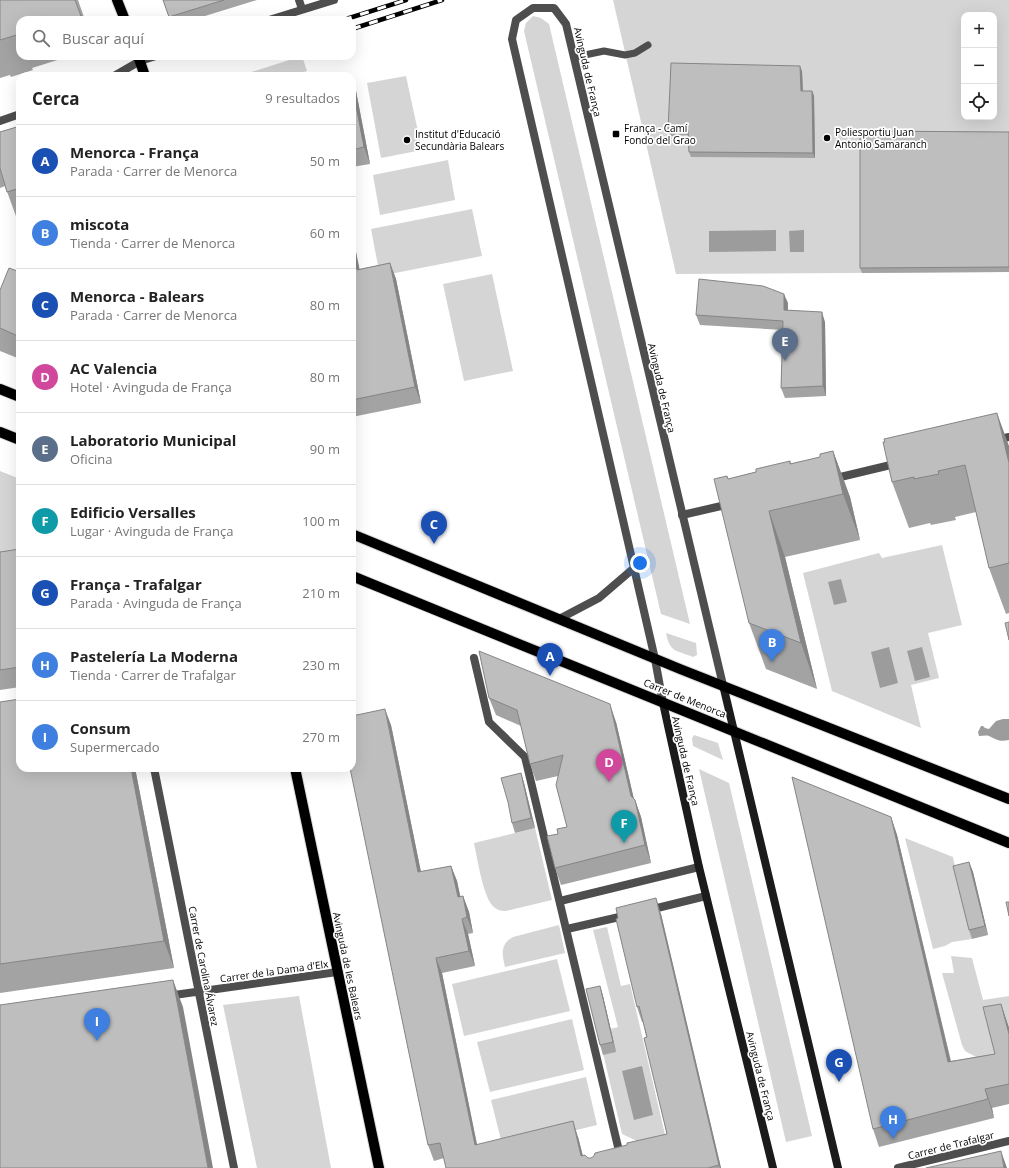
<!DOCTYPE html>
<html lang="es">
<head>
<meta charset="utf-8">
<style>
  body { margin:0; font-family:"Open Sans",sans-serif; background:#f6f6f6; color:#222 }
  .controls { position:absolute; right:12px; top:12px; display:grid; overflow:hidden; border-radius:8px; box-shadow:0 4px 16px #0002 }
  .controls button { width:36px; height:36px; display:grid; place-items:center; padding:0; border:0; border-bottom:1px solid #e0e0e0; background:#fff; color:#222; font:20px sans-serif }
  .you { position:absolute; left:640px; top:563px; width:14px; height:14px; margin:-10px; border:3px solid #fff; border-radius:50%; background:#1a73e8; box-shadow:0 0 0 6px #1a73e833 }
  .badge { display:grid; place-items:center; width:26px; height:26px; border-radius:50%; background:#111827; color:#fff; font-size:13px; font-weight:700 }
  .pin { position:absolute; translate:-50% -33px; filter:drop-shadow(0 1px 2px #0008) }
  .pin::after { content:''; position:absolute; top:21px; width:14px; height:12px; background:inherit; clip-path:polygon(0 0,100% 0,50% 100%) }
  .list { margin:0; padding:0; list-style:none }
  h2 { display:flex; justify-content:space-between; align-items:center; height:52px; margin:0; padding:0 16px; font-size:17px }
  h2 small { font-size:13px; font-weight:400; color:#767676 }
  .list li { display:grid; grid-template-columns:26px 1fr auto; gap:12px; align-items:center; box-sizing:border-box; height:72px; padding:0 16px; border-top:1px solid #e0e0e0 }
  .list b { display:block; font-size:15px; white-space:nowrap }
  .list p { margin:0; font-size:13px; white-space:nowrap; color:#767676 }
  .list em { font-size:13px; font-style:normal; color:#767676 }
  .icon { flex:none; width:22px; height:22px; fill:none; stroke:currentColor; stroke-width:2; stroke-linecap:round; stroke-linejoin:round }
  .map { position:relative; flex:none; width:1009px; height:1168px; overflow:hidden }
  .search { position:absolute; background:#fff; box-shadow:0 4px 16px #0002; left:16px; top:16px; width:340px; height:44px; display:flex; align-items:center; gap:10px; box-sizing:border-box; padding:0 14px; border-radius:12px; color:#767676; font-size:15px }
  .panel { position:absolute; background:#fff; box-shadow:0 4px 16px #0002; left:16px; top:72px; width:340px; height:700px; border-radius:12px }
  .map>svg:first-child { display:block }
  .green { fill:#d5d5d5; fill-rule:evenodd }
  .water { fill:#9c9c9c }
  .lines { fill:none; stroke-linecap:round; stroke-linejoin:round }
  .primary-casing { stroke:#dbdbdb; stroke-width:12 }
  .service { stroke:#4e4e4e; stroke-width:7 }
  .pedestrian { stroke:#4e4e4e; stroke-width:8 }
  .minor { stroke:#4e4e4e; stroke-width:8 }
  .tertiary { stroke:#4e4e4e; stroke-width:8 }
  .secondary { stroke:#1b1b1b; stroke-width:8 }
  .primary { stroke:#000; stroke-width:10 }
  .rail-casing { stroke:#000; stroke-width:4.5 }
  .rail { stroke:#fff; stroke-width:3; stroke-dasharray:9; stroke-linecap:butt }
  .wall { fill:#a3a3a3 }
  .shaded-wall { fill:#858585 }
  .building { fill:#bebebe; stroke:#858585 }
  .poi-dot { fill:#000; stroke:#fff; stroke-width:1.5 }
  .labels { text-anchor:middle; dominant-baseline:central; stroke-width:3.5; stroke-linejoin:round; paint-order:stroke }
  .street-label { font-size:10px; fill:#000; stroke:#fff }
  .poi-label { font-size:10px; fill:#000; stroke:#fff; text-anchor:start }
</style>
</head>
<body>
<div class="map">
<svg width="1009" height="1168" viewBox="0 0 1009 1168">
  <rect width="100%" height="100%" fill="#fff"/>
  <!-- green -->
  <path class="green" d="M613,0H1009V272L676,274ZM964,15H994V117H964Z
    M533,16L541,18L549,24L690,624L661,614L524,31L526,23Z
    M302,56L307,71L289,76H239Z
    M406,76L422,150L381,158L367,83Z
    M448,160L455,200L380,215L373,175Z
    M472,209L482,256L380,276L371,229Z
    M492,274L513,371L464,381L443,284Z
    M0,471L20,479V570L0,573Z
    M942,545L962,625L928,633L939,678L911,685L921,728L832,691L803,573L879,553L882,558Z
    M666,633L696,643L697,655L693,657C676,650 670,653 666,633Z
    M694,735L718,743L723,760L693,746L692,738Z
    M699,769L729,783L812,1136L786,1142Z
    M535,828L552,900L506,911C501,911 496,910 492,905C483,895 477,857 474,843Z
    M905,838L953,857L957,876L972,939L952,942L945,946L933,949Z
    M559,925L565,953L505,967C502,955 500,944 513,937Z
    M607,927L621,986L630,984L666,1139L637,1141L622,1134L598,1032L618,1027L593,930Z
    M951,956L972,958L983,1000L1009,996V1028L1003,1075L980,1059L965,1051L962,1045L942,973H954Z
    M557,959L570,1011L464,1036L452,984Z
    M299,996L331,1168H257L223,1005Z
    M572,1019L584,1070L490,1092L477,1042Z
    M586,1077L597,1125L503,1148L491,1100Z"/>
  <!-- water -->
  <path class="water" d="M776,230V251L709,252V231Z
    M804,230V252H790L789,231Z
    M841,579L847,602L834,605L828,582Z
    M889,647L898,683L880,688L871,652Z
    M922,647L930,677L915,681L907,651Z
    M1003,719H1009V740C1000,742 997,740 989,736C986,735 982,736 979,736L978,732L981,726H983L985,728L989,729L996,721Z
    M642,1066L653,1115L634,1120L622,1071Z"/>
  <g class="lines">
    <defs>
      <path id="primary" d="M117,0L125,20
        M138,56L145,76
        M0,389L20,397
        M0,432L20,440
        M352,534L680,669L1009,799
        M352,576C571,665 790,755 1009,843
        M295,768L379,1168"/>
    </defs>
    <!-- primary casing -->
    <use href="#primary" class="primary-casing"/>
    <!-- service -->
    <path class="service" d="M575,57L604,51L625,55L635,53L648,45"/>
    <!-- pedestrian -->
    <path class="pedestrian" d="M474,658L489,722L525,757L619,1151L614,1153
      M560,901L699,867
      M649,910L706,896
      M567,929L628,915"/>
    <!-- minor -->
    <path class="minor" d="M299,0L302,9
      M269,20L334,0
      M114,76L140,61L156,56
      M0,121L20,114
      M996,440L1009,437
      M832,479L899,463
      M682,515L730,504
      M154,768L234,1168
      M167,996L337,972
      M898,1168L1009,1141"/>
    <!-- tertiary -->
    <path class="tertiary" d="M559,619L599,598L634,568
      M663,703L655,659L512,39L516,20L533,8H554L566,24L723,685"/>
    <!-- secondary -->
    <path class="secondary" d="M723,685L838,1168
      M663,703L699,867L773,1168"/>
    <!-- primary -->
    <use href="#primary" class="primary"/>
    <defs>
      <path id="rail" d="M343,20L406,0
        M352,29L442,0"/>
    </defs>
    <!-- rail casing -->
    <use href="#rail" class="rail-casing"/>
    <!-- rail -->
    <use href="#rail" class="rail"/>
  </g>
  <!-- wall -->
  <path class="wall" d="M0,0H78L85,20H20V56H79L68,59L67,57L32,68L33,70L11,77L10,75L0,78Z
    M163,0H257L192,20H170Z
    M802,71L803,91H812L814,96L815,158L691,157L689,152L688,135L670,136L668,131Z
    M352,80L356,91L370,164L352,167Z
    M20,126V218L17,219L5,186L0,188V132Z
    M1009,132V272L862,273L860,268Z
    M352,232L359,269L390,263L396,279L421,403L352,417Z
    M20,272V359L0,351V290Z
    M788,303V311L825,322L826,396L785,398L781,388L783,330L700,325L696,315Z
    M1009,446V613L1006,614L989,568L976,512L955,517L956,520L931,525L930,523L909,528L892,482Z
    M833,451L850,497L860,540L785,557L817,689L766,669L749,623L727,476L728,479L756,472L790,461L791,464L820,457Z
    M20,549V687L0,690V552Z
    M489,698L616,722L634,799L635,800L641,817L651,863L561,885L555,868L558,834L567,827L558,776L536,781L530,764L521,726L496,715Z
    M0,702L135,768L174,968L0,993Z
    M391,725L421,872L451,866L457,881L460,897L463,896L469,912L473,933L468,934L475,966L442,973L477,1144L578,1137L583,1156L588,1158H591L627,1145L667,1134L643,1022H642L637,1007L661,914L721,1168H446L444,1158L434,1161L428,1145Z
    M521,773L524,783L535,828L515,833L512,823Z
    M891,817L897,835L951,1061L995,1054L1001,1004L1009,1028V1104L992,1108L994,1118L879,1147L873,1129Z
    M969,862L973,872L988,935L972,939L969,930Z
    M600,986L603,996L616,1052L603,1055L600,1045Z"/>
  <!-- shaded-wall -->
  <path class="shaded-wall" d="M800,66L802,71L803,96L801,91Z
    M352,80L356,91L370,164L364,147L352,85Z
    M812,91L814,96L815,158L813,153Z
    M352,232L363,286L357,270L352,245Z
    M390,263L396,279L421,403L415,387Z
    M784,294L788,303L787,320L784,310Z
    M20,304V317L17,310Z
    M822,312L825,322L826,396L823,386Z
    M997,413L1009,446V463Z
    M833,451L850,497L860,540L843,494Z
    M769,511L785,557L817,689L801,643Z
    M610,704L616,722L637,813L631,796Z
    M385,709L391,725L424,887L418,872Z
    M131,768H135L174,968L164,941Z
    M521,773L524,783L535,828L531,818Z
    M635,800L641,817L651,863L645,845Z
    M891,817L897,835L955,1080L948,1062Z
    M969,862L973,872L988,935L985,926Z
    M451,866L457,881L464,913L458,897Z
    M463,896L469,912L473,933L467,917Z
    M656,898L661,914L721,1168H720L719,1165Z
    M462,919L468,934L475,966L469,951Z
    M436,958L442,973L480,1160L475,1145Z
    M173,980L183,1007L213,1168H208Z
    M600,986L603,996L616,1052L613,1042Z
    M1001,1004L1009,1028V1034Z
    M985,1089L992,1108L994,1118L988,1099Z
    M573,1121L578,1137L586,1168L581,1156Z
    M1001,1151L1007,1168H1004Z"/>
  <!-- building -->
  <path class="building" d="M0,0H75L81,16L67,20H20V32H19L20,34L0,40Z
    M163,0H224L169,17Z
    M671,63L800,66L801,91H812L813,153L689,152L688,130L668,131Z
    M352,85L364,147L352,150Z
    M20,126V188L7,192L0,168V132Z
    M860,131L1009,132V267L860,268Z
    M352,245L357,270L390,263L415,387L352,400Z
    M9,268L20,272V304L17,310L20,311V337L0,328V290Z
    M699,279L763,286L784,294V310L822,312L823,386L781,388L783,321L696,315Z
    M997,413L1009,463V563L989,568L965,465L938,471L939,474L914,479V477L892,482L883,442H885L884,439Z
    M833,451L843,494L769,511L801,643L749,623L714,479L727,476L728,479L756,472V469L790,461V464L820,457V454Z
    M20,549V667L0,670V552Z
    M1009,622V640L1005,623Z
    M479,651L610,704L631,796L635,800L645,845L555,868L547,836L558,834L557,829L567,827L556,785L563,755L530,764L517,710L489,698Z
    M20,699V768H131L164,941L0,964V702Z
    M385,709L418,872L451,866L458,897L463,896L467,917L462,919L469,951L436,958L475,1145L573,1121L581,1156L585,1155L588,1158H591L594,1156L595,1153L627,1145V1143L667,1134L644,1038L647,1037L639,1006L637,1007L616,919L618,918L616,908L656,898L719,1165L708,1168H446L440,1143L428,1145L350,768H352V716Z
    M521,773L531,818L512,823L508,802L501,778Z
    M792,777L891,817L948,1062L995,1054L983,1007L1001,1004L1009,1034V1084L985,1089L988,1099L873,1129Z
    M969,862L985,926L969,930L953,866Z
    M1006,902H1009V916Z
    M173,980L208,1168H0V1005Z
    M600,986L613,1042L600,1045L586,989Z
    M1001,1151L1004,1168H926Z"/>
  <!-- markers -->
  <g class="poi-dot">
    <rect x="612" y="130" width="8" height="8" rx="2"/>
    <circle cx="827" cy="138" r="4"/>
    <circle cx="407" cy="140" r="4"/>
  </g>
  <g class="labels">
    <!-- street labels -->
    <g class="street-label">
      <text transform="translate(588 72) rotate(77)">Avinguda de França</text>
      <text transform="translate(662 388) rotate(77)">Avinguda de França</text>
      <text transform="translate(685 698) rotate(22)">Carrer de Menorca</text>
      <text transform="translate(686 761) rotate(77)">Avinguda de França</text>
      <text transform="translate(204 966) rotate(79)">Carrer de Carolina Álvarez</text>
      <text transform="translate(348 966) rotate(78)">Avinguda de les Balears</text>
      <text transform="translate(274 971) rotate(-8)">Carrer de la Dama d'Elx</text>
      <text transform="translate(761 1076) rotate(76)">Avinguda de França</text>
      <text transform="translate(951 1145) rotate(-14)">Carrer de Trafalgar</text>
    </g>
    <!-- poi labels -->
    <g class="poi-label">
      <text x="624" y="128">França - Camí<tspan x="624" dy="12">Fondo del Grao</tspan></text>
      <text x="835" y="132">Poliesportiu Juan<tspan x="835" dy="12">Antonio Samaranch</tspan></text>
      <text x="415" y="134">Institut d'Educació<tspan x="415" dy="12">Secundària Balears</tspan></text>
    </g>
  </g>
</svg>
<div class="controls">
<button>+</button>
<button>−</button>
<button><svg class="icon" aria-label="locate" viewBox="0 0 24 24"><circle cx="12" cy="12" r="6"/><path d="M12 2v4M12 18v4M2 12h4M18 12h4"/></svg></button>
</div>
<div class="you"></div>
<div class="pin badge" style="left:550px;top:676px;background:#1a4fb4">A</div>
<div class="pin badge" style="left:772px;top:662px;background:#3f7fe0">B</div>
<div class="pin badge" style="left:434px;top:544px;background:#1a4fb4">C</div>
<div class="pin badge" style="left:609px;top:782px;background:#d1479c">D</div>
<div class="pin badge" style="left:785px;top:361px;background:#5c6f8a">E</div>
<div class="pin badge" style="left:624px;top:843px;background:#0f9aa8">F</div>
<div class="pin badge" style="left:839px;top:1082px;background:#1a4fb4">G</div>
<div class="pin badge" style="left:893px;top:1139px;background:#3f7fe0">H</div>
<div class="pin badge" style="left:97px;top:1041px;background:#3f7fe0">I</div>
<div class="search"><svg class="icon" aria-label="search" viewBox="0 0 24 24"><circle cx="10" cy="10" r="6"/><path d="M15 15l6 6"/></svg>Buscar aquí</div>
<section class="panel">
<h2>Cerca<small>9 resultados</small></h2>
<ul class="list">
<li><span class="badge" style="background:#1a4fb4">A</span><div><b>Menorca - França</b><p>Parada · Carrer de Menorca</p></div><em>50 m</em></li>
<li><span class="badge" style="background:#3f7fe0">B</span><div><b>miscota</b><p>Tienda · Carrer de Menorca</p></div><em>60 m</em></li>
<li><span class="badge" style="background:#1a4fb4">C</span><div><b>Menorca - Balears</b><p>Parada · Carrer de Menorca</p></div><em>80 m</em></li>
<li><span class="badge" style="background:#d1479c">D</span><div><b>AC Valencia</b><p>Hotel · Avinguda de França</p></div><em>80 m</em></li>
<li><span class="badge" style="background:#5c6f8a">E</span><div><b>Laboratorio Municipal</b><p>Oficina</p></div><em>90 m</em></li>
<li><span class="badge" style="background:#0f9aa8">F</span><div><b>Edificio Versalles</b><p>Lugar · Avinguda de França</p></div><em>100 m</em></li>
<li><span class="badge" style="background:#1a4fb4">G</span><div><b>França - Trafalgar</b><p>Parada · Avinguda de França</p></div><em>210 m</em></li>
<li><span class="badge" style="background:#3f7fe0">H</span><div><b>Pastelería La Moderna</b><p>Tienda · Carrer de Trafalgar</p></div><em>230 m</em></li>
<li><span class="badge" style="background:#3f7fe0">I</span><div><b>Consum</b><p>Supermercado</p></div><em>270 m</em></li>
</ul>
</section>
</div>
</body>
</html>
